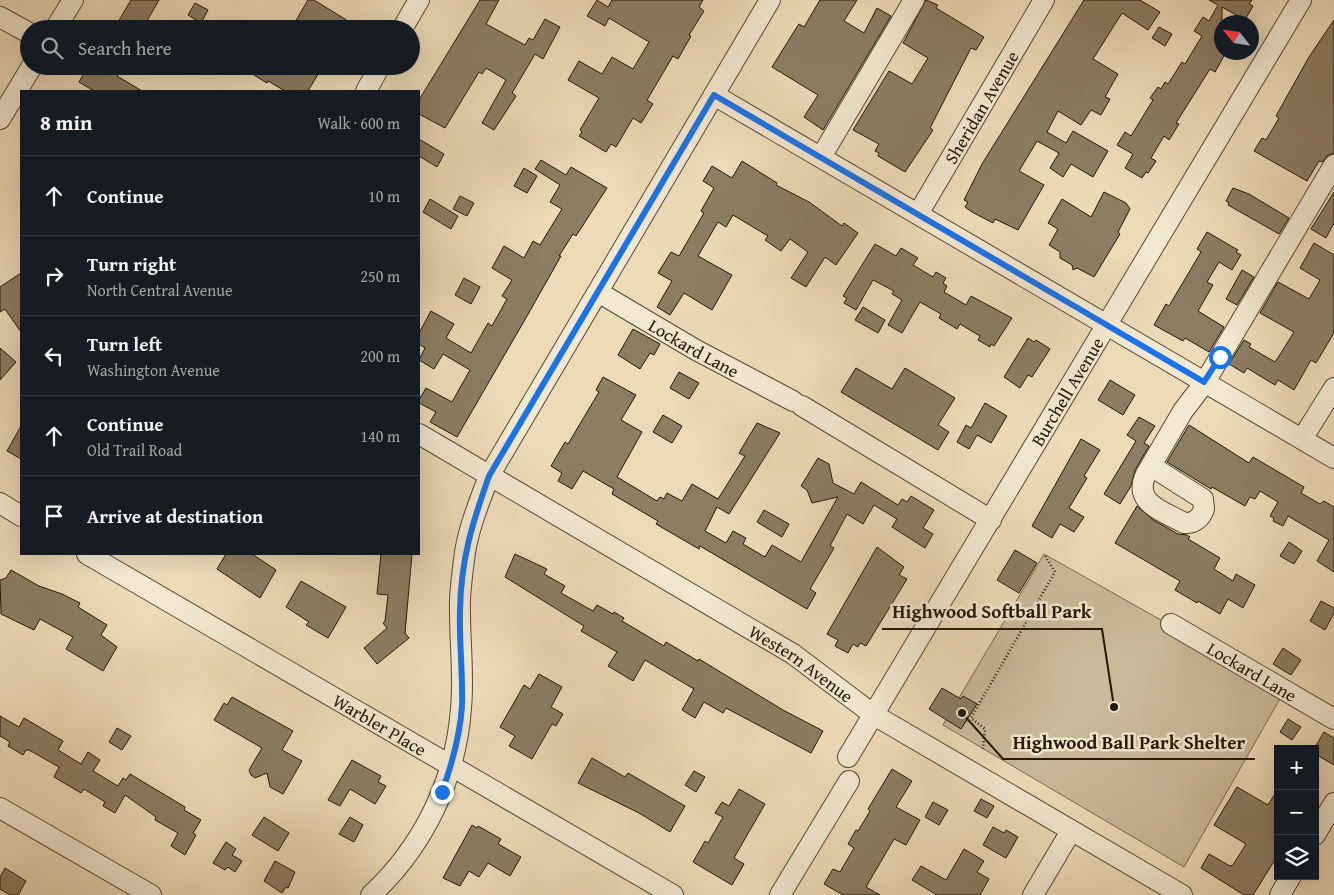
<!DOCTYPE html>
<html lang="en">
<head>
<meta charset="utf-8">
<style>
  body { margin:0; font-family:"Gentium Book Plus",serif; background:#242831; color:#f1f3f6 }
  .controls { position:absolute; right:15px; bottom:15px; display:grid; overflow:hidden; border-radius:0px; box-shadow:0 5px 20px #0002 }
  .controls button { width:45px; height:45px; display:grid; place-items:center; padding:0; border:0; border-bottom:1px solid #363941; background:#171b24; color:#f1f3f6; font:25px sans-serif }
  .compass { position:absolute; left:1214px; top:15px; width:45px; height:45px; border-radius:50%; background:#171b24; box-shadow:0 5px 20px #0002; rotate:300deg }
  .stop { position:absolute; width:15px; height:15px; margin:-11px; border:4px solid #1a73e8; border-radius:50%; background:#fff }
  .stop.end { background:#1a73e8; border-color:#fff; box-shadow:0 1px 5px #0008 }
  .list { margin:0; padding:0; list-style:none }
  h2 { display:flex; justify-content:space-between; align-items:center; height:65px; margin:0; padding:0 20px; font-size:21px }
  h2 small { font-size:16px; font-weight:400; color:#9ea1a6 }
  .list li { display:grid; grid-template-columns:32px 1fr auto; gap:15px; align-items:center; box-sizing:border-box; height:80px; padding:0 20px; border-top:1px solid #363941 }
  .list b { display:block; font-size:19px; white-space:nowrap }
  .list p { margin:0; font-size:16px; white-space:nowrap; color:#9ea1a6 }
  .list em { font-size:16px; font-style:normal; color:#9ea1a6 }
  .icon { flex:none; width:28px; height:28px; fill:none; stroke:currentColor; stroke-width:2; stroke-linecap:round; stroke-linejoin:round }
  .map { position:relative; flex:none; width:1334px; height:895px; overflow:hidden }
  .search { position:absolute; background:#171b24; box-shadow:0 5px 20px #0002; left:20px; top:20px; width:400px; height:55px; display:flex; align-items:center; gap:12px; box-sizing:border-box; padding:0 18px; border-radius:28px; color:#9ea1a6; font-size:19px }
  .panel { position:absolute; background:#171b24; box-shadow:0 5px 20px #0002; left:20px; top:90px; width:400px; height:465px; border-radius:0px }
  .map>svg:first-child { display:block }
  .green { fill:#cbba9a; stroke:#776850 }
  .building { fill:#8c7d63; stroke:#231706 }
  .lines { fill:none; stroke-linecap:round; stroke-linejoin:round }
  .minor-casing { stroke:#564832; stroke-width:22 }
  .path { stroke:#231706; stroke-width:2.5; stroke-dasharray:1 2.5; stroke-linecap:butt }
  .minor { stroke:#f3e8d1; stroke-width:20 }
  .route { stroke:#1a73e8; stroke-width:6 }
  .labels { text-anchor:middle; dominant-baseline:central; stroke-width:5; stroke-linejoin:round; paint-order:stroke }
  .street-label { font-size:18px; fill:#231706; stroke:#f3e8d1 }
  .leader { fill:none; stroke:#231706; stroke-width:2 }
  .callout-dot { fill:#231706; stroke:#f3e8d1; stroke-width:2 }
  .callout-label { font-size:19px; text-anchor:middle; font-weight:bold; fill:#231706; stroke:#f3e8d1; stroke-width:5; stroke-linejoin:round; paint-order:stroke }
</style>
</head>
<body>
<div class="map">
<svg width="1334" height="895" viewBox="0 0 1334 895">
  <rect width="100%" height="100%" fill="#eddbb8"/>
  <filter id="stains"><feTurbulence type="fractalNoise" baseFrequency=".004" numOctaves="4"/><feColorMatrix values="0 0 0 0 .2 0 0 0 0 .09 0 0 0 0 .02 0 0 0 .5 -.17"/></filter>
  <radialGradient id="worn" r=".72"><stop offset=".6" stop-color="#630" stop-opacity="0"/><stop offset="1" stop-color="#630" stop-opacity=".3"/></radialGradient>
  <!-- green -->
  <path class="green" d="M1044,554L1285,690L1184,867L943,725Z"/>
  <!-- building -->
  <path class="building" d="M131,0H159L147,21L160,29H114Z
    M308,0H314L348,21L344,29H291Z
    M480,0H499L486,24L525,45L529,38L533,40L545,19L560,27L543,59L535,54L512,93L516,96L494,130L482,123L506,80L486,68L482,74L479,72L445,128L419,114V100Z
    M597,0L608,7L612,0H703L699,7L704,11L689,35L691,36L678,59L673,56L647,100L653,104L641,123L633,118L616,147L611,144L606,152L579,136L582,132L580,130L599,98L568,80L579,61L602,74L612,57L633,69L649,42L609,18L605,26L587,16Z
    M820,0H857L844,21L864,33L877,8L891,16L823,130L804,117L818,95L772,67L795,30L799,24L804,27Z
    M926,0L938,5L936,8L984,37L976,50L971,48L930,128L933,130L905,172L878,156L879,153L875,151L879,144L853,130L889,71L912,84L928,58L903,43Z
    M1084,0H1140L1160,12L1148,30L1122,13L1093,59L1118,74L1105,97L1110,99L1101,115L1091,110L1081,125L1058,111L1047,132L1066,143L1073,131L1108,151L1093,177L1071,164L1063,177L1050,168L1059,153L1037,141L1019,171L1044,185L1018,230L995,219L993,223L972,212L965,207L968,202L964,200L982,164Z
    M1209,0H1252L1249,4L1253,6L1245,20L1222,7V54L1224,56L1215,72L1210,69L1176,123L1179,124L1169,140L1164,136L1151,158L1156,161L1148,173L1146,172L1142,178L1125,168L1133,154L1117,145L1125,132L1131,136L1153,100L1150,98L1158,87L1161,89L1165,82L1168,84L1182,62L1185,64L1191,54L1202,36L1194,31L1203,17L1209,21L1218,5Z
    M195,3L208,10L201,23L188,15Z
    M1334,20V153L1328,155L1322,162L1319,161L1307,181L1254,151L1262,138L1266,140L1279,118L1276,116L1309,57Z
    M1159,27L1172,34L1165,46L1152,38Z
    M88,66H123L117,76L142,91H94L79,82Z
    M259,66H323L308,91H285L268,81L267,83L254,75Z
    M419,139L444,154L437,167L419,156Z
    M541,160L566,175L571,167L607,188L576,236L573,234L559,256H561L523,323L457,437L430,422L436,412L419,403V400L426,388L452,402L470,370L443,354L434,369L419,360L425,348L419,344V333L431,311L454,324L446,338L471,353L488,323L492,326L507,299L502,296L512,280L492,268L504,246L524,258L533,241L540,245L562,209L550,202L560,185L535,169Z
    M742,161L777,183L776,185L809,202L842,226L844,223L858,233L836,265L825,257L806,287L791,278L808,252L790,239L781,251L765,240L768,236L733,215L726,227L718,222L698,256L732,275L712,310L684,293L670,315L657,307L672,281L658,273L671,252L679,256L704,213L701,211L714,188L703,181L712,166L732,178Z
    M524,168L537,176L527,193L514,186Z
    M1233,188L1249,194L1289,218L1279,234L1228,205L1229,203L1226,201Z
    M1104,192L1126,203L1130,209L1118,232L1120,234L1094,277L1077,268L1073,270L1072,265L1060,258V252L1049,245L1058,229L1048,223L1062,199L1091,217Z
    M1334,192V223L1326,238L1311,229Z
    M460,196L474,203L467,216L453,209Z
    M430,199L458,216L451,229L423,212Z
    M1207,232L1238,250L1236,252L1241,255L1232,270L1219,262L1207,282L1213,285L1198,311L1224,327L1209,352L1185,338L1183,341L1154,325L1166,304L1169,306L1201,252L1197,249Z
    M1314,243L1334,255V333L1316,363L1311,360L1294,390L1278,380L1275,385L1247,368L1244,373L1229,364L1244,340L1251,344L1249,347L1275,362L1281,353L1294,332L1260,313L1278,282L1309,299L1320,280L1300,268Z
    M875,244L896,256L901,248L918,258L913,265L933,277L936,272L946,278L943,283L947,286L944,292L966,305L971,296L1012,318L994,346L991,344L990,347L978,340L980,336L960,324L957,329L939,318L941,314L920,302L902,333L888,325L902,300L892,294L894,291L873,280L856,310L844,303L847,298L843,296Z
    M1242,270L1254,277L1237,305L1226,299Z
    M21,273V332L5,309L0,312V287Z
    M464,278L480,287L471,304L455,295Z
    M863,307L885,320L878,333L855,320Z
    M633,329L660,344L654,355L650,353L640,369L618,355Z
    M1028,338L1034,342L1036,340L1050,349L1032,377L1028,375L1020,388L1004,377Z
    M0,348L16,362L0,380Z
    M856,368L892,389L905,368L955,398L938,425L949,432L938,450L841,392Z
    M679,372L699,383L689,399L670,388Z
    M603,377L636,395L621,420L642,432L617,477L657,501L660,497L664,499L667,493L682,501L692,484L718,499L745,456L739,453L757,423L780,433L729,514L717,507L705,531L726,543L733,531L746,538L743,544L765,557L772,545L801,562L838,497L812,503L807,490L801,486L818,458L829,464L833,483L854,494L861,482L898,505L902,499L907,502L911,496L934,510L923,528L933,534L925,548L892,527L897,519L874,505L863,524L847,514L830,546L834,548L810,589L816,593L807,609L700,546L699,549L656,524L658,521L612,494L614,489L583,471L572,489L558,481L562,473L551,466L565,442L568,444L599,392L596,390Z
    M1110,380L1135,395L1123,415L1098,400Z
    M985,403L1007,416L991,443L977,435L969,449L957,442L966,425L971,428Z
    M663,415L682,426L672,443L653,432Z
    M1139,417L1155,426L1144,443L1149,446L1135,470L1131,486L1120,504L1104,494L1136,441L1127,435Z
    M1189,425L1249,463L1253,457L1304,487L1301,493L1320,504L1324,501L1334,507V572L1317,561L1329,540L1288,516L1283,526L1273,521L1274,518L1270,516L1278,502L1260,491L1255,499L1250,497L1245,506L1212,487L1211,489L1167,462Z
    M21,426V459L7,451Z
    M1081,439L1100,450L1084,476L1087,478L1069,508L1084,517L1074,532L1060,524L1052,538L1032,526Z
    M1137,506L1153,520L1178,534L1187,535L1190,537L1188,539L1220,558L1214,569L1233,581L1236,574L1255,585L1243,608L1228,599L1220,614L1198,601L1197,603L1175,590L1180,581L1115,543Z
    M764,510L789,524L782,537L757,522Z
    M1289,542L1302,551L1294,564L1280,556Z
    M877,547L904,567L899,575L907,579L866,646L860,643L858,647L853,644L848,653L835,646L838,640L827,634Z
    M1015,550L1037,563L1019,593L997,580Z
    M226,554H252L276,570L260,598L217,569Z
    M381,554H412L405,633L409,638L377,664L364,648L387,628L383,623L385,621L388,595L377,594Z
    M515,554L547,569L544,574L565,586L561,593L593,611L597,605L613,614L614,612L624,618L622,621L664,646L666,642L698,661L699,659L783,710L823,731L811,753L726,708L723,713L704,702L695,718L682,710L694,689L645,660L633,681L608,666L617,652L581,631L584,626L505,577Z
    M11,570L39,586L62,594L80,603L78,607L107,625L101,635L117,647L103,671L66,649L73,637L40,619L34,630L1,614L0,580L6,578Z
    M301,581L346,607L328,638L306,625L309,622L286,607Z
    M1321,601L1334,608V613L1325,630L1310,621Z
    M1283,648L1301,660L1291,675L1273,664Z
    M539,674L562,687L551,707L563,714L556,726L552,724L532,759L509,746L515,736L500,727L524,685L530,689Z
    M942,688L961,699L963,696L977,704L961,729L929,709Z
    M232,697L293,731L282,750L302,761L283,794L270,787L267,773L255,778L251,775L249,770L262,748L214,720L224,703L227,705Z
    M0,716L19,727L24,718L63,741L58,750L81,764L88,752L100,760L93,771L118,786L123,778L126,780L130,774L185,807L184,810L201,820L193,833L196,835L185,855L171,846L178,833L155,820L156,817L125,795L115,813L103,806L105,802L84,789L81,793L54,777L59,767L29,750H26L23,755L8,746L10,742L0,736Z
    M1288,719L1301,727L1292,740L1280,732Z
    M117,728L131,736L122,750L109,742Z
    M1324,732L1334,738V765L1315,754L1314,749Z
    M592,758L625,777L628,773L685,806L670,832L639,813L578,783Z
    M352,760L381,776L378,782L386,786L375,804L350,789L340,806L328,800Z
    M892,769L912,781L896,807L920,820L906,845L894,839L866,887L880,895H843L824,884L833,869L840,872L854,848L848,844L856,830L858,831L870,811L868,809Z
    M694,771L705,777L696,792L685,785Z
    M1237,787L1268,805L1278,789V855L1253,895H1244L1201,868L1209,854L1230,866L1233,865L1246,844L1214,825Z
    M739,789L765,804L734,858L744,864L732,885L693,862L705,841L708,843L723,817L715,813L722,802L729,806Z
    M981,799L994,806L987,818L974,811Z
    M933,802L948,810L939,825L925,817Z
    M264,817L289,833L278,851L252,835Z
    M350,817L363,825L354,842L339,834Z
    M472,825L477,828L478,826L501,839L498,844L521,857L510,876L488,863L479,877L469,871L460,886L443,878Z
    M993,827L1004,833L1006,830L1018,837L1006,858L983,845Z
    M226,842L236,849L232,855L242,861L235,872L228,867L225,870L213,863Z
    M964,849L984,861L977,872L989,879L980,895H937L912,880L921,866L946,880Z
    M275,861L295,872L288,888L286,887L282,893L264,881Z
    M5,868L26,881L18,895H10L0,889V877Z"/>
  <g class="lines">
    <defs>
      <g id="minor">
        <path d="M0,17L29,33"/>
        <path d="M55,29L73,0"/>
        <path d="M402,29L419,0"/>
        <path d="M366,91L380,66"/>
        <path d="M714,95L1334,458"/>
        <path d="M0,119L32,66"/>
        <path d="M821,157L914,0"/>
        <path id="s1" d="M918,214L1044,0"/>
        <path id="s2" d="M598,292L696,350L793,401"/>
        <path d="M802,406L991,520"/>
        <path id="s3" d="M419,434L793,654L874,715L1182,895"/>
        <path d="M1302,439L1334,388"/>
        <path d="M1151,466L1203,499L1204,509C1201,518 1194,524 1184,523C1163,511 1132,503 1146,474L1183,411L1205,382L1334,165"/>
        <path d="M0,503L21,516"/>
        <path id="s4" d="M87,554L673,895"/>
        <path id="s5" d="M1171,624L1334,719"/>
        <path id="s6" d="M848,757L1301,0"/>
        <path d="M0,808L151,895"/>
        <path d="M1315,835L1334,803"/>
        <path d="M371,895C424,846 456,779 461,708C464,676 460,644 460,613C459,595 462,577 464,560C467,531 479,503 489,476L770,0"/>
        <path d="M780,895L849,781"/>
        <path d="M1033,895L1071,831"/>
        <path d="M1280,895L1291,876"/>
      </g>
    </defs>
    <!-- minor casing -->
    <use href="#minor" class="minor-casing"/>
    <!-- path -->
    <path class="path" d="M983,749L985,729L971,718L1055,572L1044,554"/>
    <!-- minor -->
    <use href="#minor" class="minor"/>
  </g>
  <g class="lines">
    <!-- route -->
    <path class="route" d="M442,792C452,764 460,736 462,706C463,674 459,642 460,610C461,559 472,524 489,476L714,95L1204,382L1220,357"/>
  </g>
  <g class="labels">
    <!-- street labels -->
    <g class="street-label">
      <text stroke="none"><textPath href="#s1" startOffset="124">Sheridan Avenue</textPath></text>
      <text stroke="none"><textPath href="#s2" startOffset="111">Lockard Lane</textPath></text>
      <text stroke="none"><textPath href="#s6" startOffset="426">Burchell Avenue</textPath></text>
      <text stroke="none"><textPath href="#s3" startOffset="446">Western Avenue</textPath></text>
      <text stroke="none"><textPath href="#s5" startOffset="94">Lockard Lane</textPath></text>
      <text stroke="none"><textPath href="#s4" startOffset="339">Warbler Place</textPath></text>
    </g>
  </g>
  <!-- callouts -->
  <path class="leader" d="M1114 707L1102 629H882M962 713L1003 759H1255"/>
  <g class="callout-dot">
    <circle cx="1114" cy="707" r="5"/>
    <circle cx="962" cy="713" r="5"/>
  </g>
  <g class="callout-label">
    <text x="992" y="618">Highwood Softball Park</text>
    <text x="1129" y="749">Highwood Ball Park Shelter</text>
  </g>
  <rect width="100%" height="100%" filter="url(#stains)"/>
  <rect width="100%" height="100%" fill="url(#worn)"/>
</svg>
<div class="controls">
<button>+</button>
<button>−</button>
<button><svg class="icon" aria-label="layers" viewBox="0 0 24 24"><path d="M12 4l9 5-9 5-9-5zM3 14l9 5 9-5"/></svg></button>
</div>
<svg class="compass" viewBox="-18 -18 36 36"><path d="M0-13l5 13h-10z" fill="#e53935"/><path d="M0 13l5-13h-10z" fill="#9ea1a6"/></svg>
<div class="stop" style="left:1220px;top:357px"></div>
<div class="stop end" style="left:442px;top:792px"></div>
<div class="search"><svg class="icon" aria-label="search" viewBox="0 0 24 24"><circle cx="10" cy="10" r="6"/><path d="M15 15l6 6"/></svg>Search here</div>
<section class="panel">
<h2>8 min<small>Walk · 600 m</small></h2>
<ul class="list">
<li><svg class="icon" aria-label="ahead" viewBox="0 0 24 24"><path d="M12 20V5M6 11l6-6 6 6"/></svg><div><b>Continue</b></div><em>10 m</em></li>
<li><svg class="icon" aria-label="right" viewBox="0 0 24 24"><path d="M7 20v-9h11M14 6l5 5-5 5"/></svg><div><b>Turn right</b><p>North Central Avenue</p></div><em>250 m</em></li>
<li><svg class="icon" aria-label="left" viewBox="0 0 24 24"><path d="M17 20v-9H6M10 6l-5 5 5 5"/></svg><div><b>Turn left</b><p>Washington Avenue</p></div><em>200 m</em></li>
<li><svg class="icon" aria-label="ahead" viewBox="0 0 24 24"><path d="M12 20V5M6 11l6-6 6 6"/></svg><div><b>Continue</b><p>Old Trail Road</p></div><em>140 m</em></li>
<li><svg class="icon" aria-label="arrive" viewBox="0 0 24 24"><path d="M6 21V4h12l-3 4 3 4H6"/></svg><div><b>Arrive at destination</b></div></li>
</ul>
</section>
</div>
</body>
</html>
